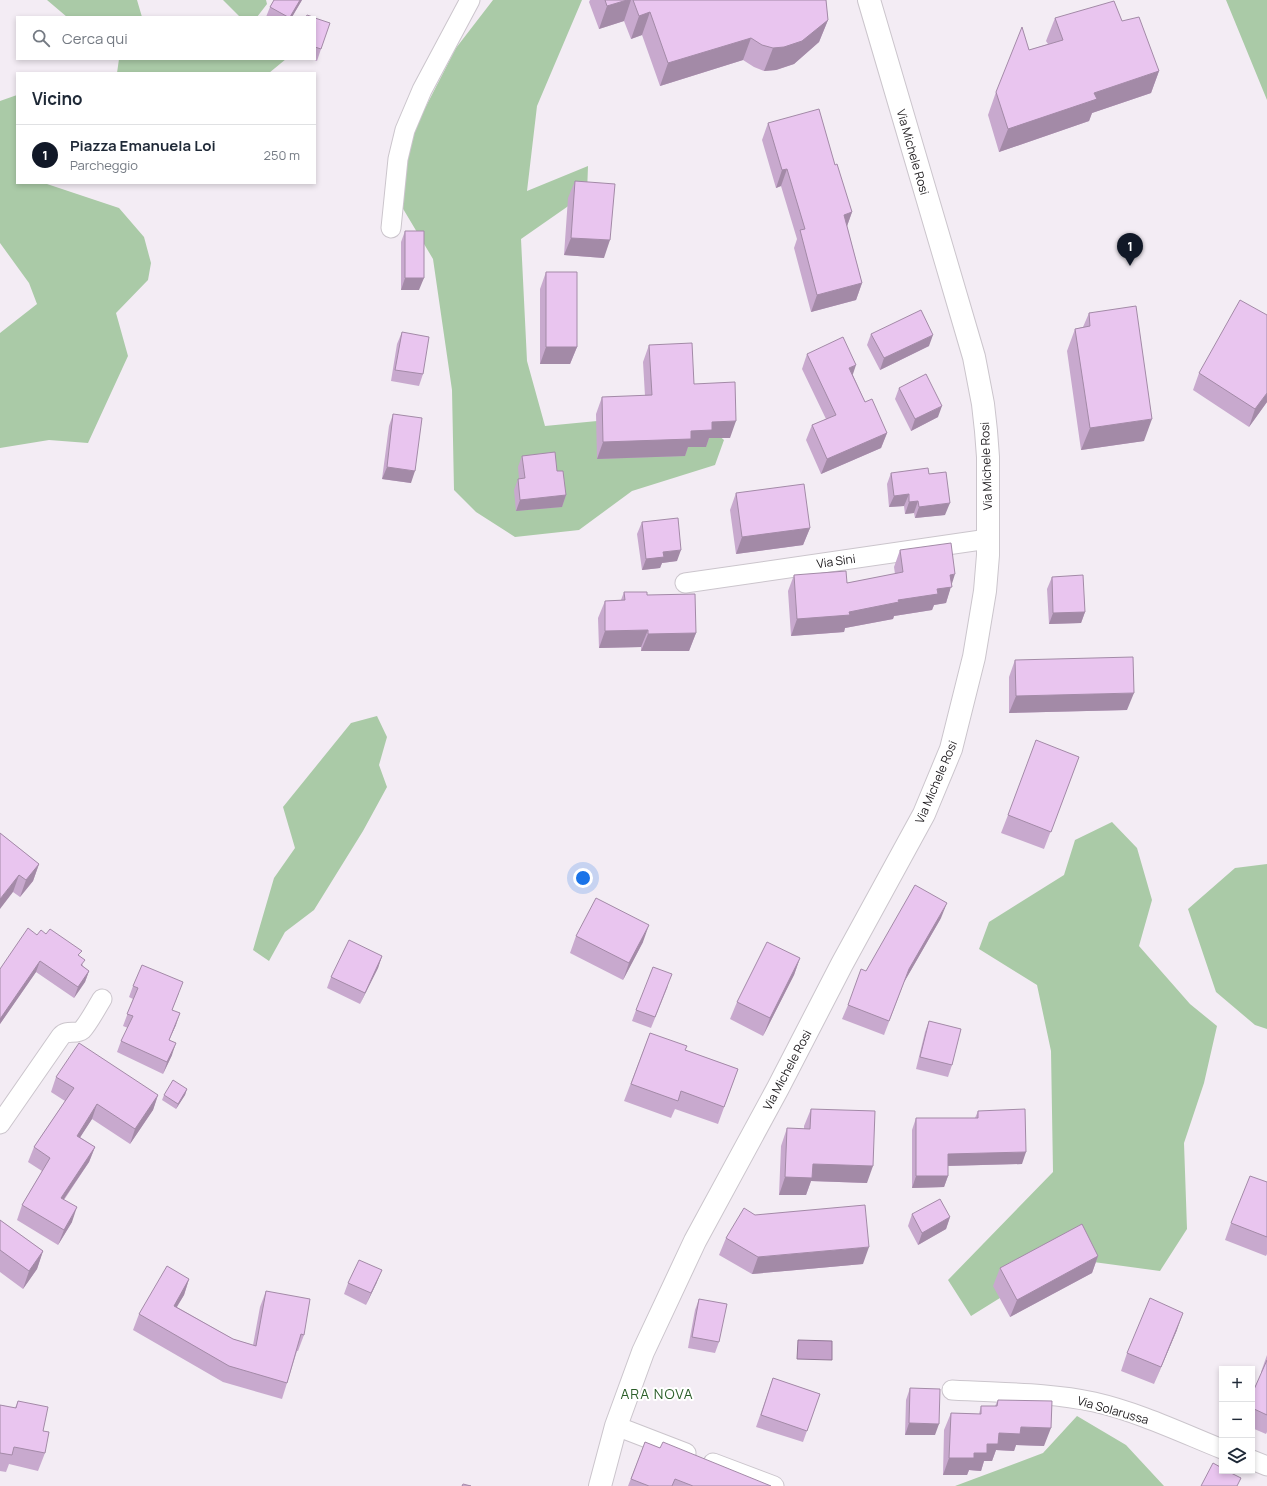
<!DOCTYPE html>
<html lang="it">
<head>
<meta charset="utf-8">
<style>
  body { margin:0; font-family:Manrope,sans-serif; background:#f6f6f7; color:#1f2937 }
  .controls { position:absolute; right:12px; bottom:12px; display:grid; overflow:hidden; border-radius:0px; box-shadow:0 2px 6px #0003 }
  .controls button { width:36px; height:36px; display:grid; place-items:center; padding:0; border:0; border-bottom:1px solid #e0e1e3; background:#fff; color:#1f2937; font:20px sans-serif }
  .you { position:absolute; left:583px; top:878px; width:14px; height:14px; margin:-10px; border:3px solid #fff; border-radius:50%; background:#1a73e8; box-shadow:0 0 0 6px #1a73e833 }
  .badge { display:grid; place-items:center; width:26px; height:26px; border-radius:50%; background:#111827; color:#fff; font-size:13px; font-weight:700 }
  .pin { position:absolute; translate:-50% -33px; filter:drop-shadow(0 1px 2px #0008) }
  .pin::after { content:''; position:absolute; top:21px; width:14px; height:12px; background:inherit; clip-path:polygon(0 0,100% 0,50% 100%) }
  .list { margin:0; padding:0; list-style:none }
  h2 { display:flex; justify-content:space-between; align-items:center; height:52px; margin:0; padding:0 16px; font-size:17px }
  h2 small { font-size:13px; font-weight:400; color:#747a83 }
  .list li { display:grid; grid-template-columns:26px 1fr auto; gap:12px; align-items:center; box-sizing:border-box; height:60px; padding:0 16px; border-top:1px solid #e0e1e3 }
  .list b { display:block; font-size:15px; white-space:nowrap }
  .list p { margin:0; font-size:13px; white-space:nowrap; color:#747a83 }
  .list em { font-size:13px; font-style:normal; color:#747a83 }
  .icon { flex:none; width:22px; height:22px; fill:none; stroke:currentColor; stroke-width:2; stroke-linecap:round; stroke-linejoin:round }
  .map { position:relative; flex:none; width:1267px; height:1486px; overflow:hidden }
  .search { position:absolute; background:#fff; box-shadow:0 2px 6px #0003; left:16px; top:16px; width:300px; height:44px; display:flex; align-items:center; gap:10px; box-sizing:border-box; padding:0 14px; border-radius:0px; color:#747a83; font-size:15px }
  .panel { position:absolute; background:#fff; box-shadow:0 2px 6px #0003; left:16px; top:72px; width:300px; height:112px; border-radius:0px }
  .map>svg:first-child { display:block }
  .green { fill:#aacaa7 }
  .water { fill:#c5a2cb; stroke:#937997 }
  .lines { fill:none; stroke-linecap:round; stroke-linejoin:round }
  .minor-casing { stroke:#cbc5cc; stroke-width:21 }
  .tertiary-casing { stroke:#cbc5cc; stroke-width:24 }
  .minor { stroke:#fff; stroke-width:19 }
  .tertiary { stroke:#fff; stroke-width:22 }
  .wall { fill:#c8a9ce }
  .shaded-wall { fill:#a38aa7 }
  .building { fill:#e9c5ef; stroke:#a38aa7 }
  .labels { text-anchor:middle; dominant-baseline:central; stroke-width:4; stroke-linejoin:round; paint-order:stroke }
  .street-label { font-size:12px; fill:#1d1a1d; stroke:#fff }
  .quarter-label { font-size:14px; letter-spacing:1px; fill:#2b5e29; stroke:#fff }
</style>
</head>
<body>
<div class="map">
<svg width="1267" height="1486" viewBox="0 0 1267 1486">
  <rect width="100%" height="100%" fill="#f3ecf4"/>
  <!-- green -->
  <path class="green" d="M47,0H137L142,17H67Z
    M223,0H266L267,4L257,17H240Z
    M493,0H582L537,106L527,191L588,166L587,193L521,239L527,361L545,426L691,412L724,440L715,465L632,491L579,530L515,537L476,512L454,490L452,390L433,259L402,207L404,149L456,48Z
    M1226,0H1267V100Z
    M119,59H286L269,73H117Z
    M17,95V183H44L119,208L144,237L151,263L148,280L116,313L128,356L88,443L49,440L0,448V333L37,304L29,283L0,243V101Z
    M377,716L387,737L379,765L387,787L363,831L314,910L285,932L269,961L253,950L274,878L295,848L283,807L351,723Z
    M1112,822L1137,848L1152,900L1139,946L1190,1004L1217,1026L1204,1083L1184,1143L1187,1229L1160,1271L1064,1258L971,1316L948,1280L1053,1172L1051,1051L1037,985L979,949L989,922L1064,875L1075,840Z
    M1267,864V1029L1255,1025L1216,992L1188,909L1235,868Z
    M1077,1416L1126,1445L1164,1486H955L1043,1453Z"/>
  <!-- water -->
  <path class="water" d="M798,1340L832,1341V1360L797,1359Z"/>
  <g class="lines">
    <defs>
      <path id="minor" d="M391,228L398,159L405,130L422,90L470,0
        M685,583L988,539
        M0,1124L61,1036C67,1029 76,1035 82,1030C88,1024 97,1007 102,999
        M952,1390C999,1393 1048,1392 1094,1402C1138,1412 1180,1432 1222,1449
        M616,1426L686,1453
        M1252,1460L1267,1466
        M713,1463L774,1486"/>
      <path id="tertiary" d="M600,1486L616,1426L643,1352L695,1241L778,1088L842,964L924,814L951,749L974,657L985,591L988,555V457L986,431L983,404L974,357L869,0"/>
    </defs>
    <!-- minor casing -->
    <use href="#minor" class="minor-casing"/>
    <!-- tertiary casing -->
    <use href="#tertiary" class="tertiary-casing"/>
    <!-- minor -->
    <use href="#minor" class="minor"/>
    <!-- tertiary -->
    <use href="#tertiary" class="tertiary"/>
  </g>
  <!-- wall -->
  <path class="wall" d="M274,0H302L292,17H266L270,7Z
    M590,0H826L828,20L819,42L794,64L776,70L764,71L754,67L743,60L660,86L642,35L631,39L624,21L599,29L589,2Z
    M315,18L321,49L317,61L312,59H315Z
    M1055,18L1122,21L1159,71L1151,93L1092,113L1089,121L999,152L988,115L996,92L1029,50L1048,44L1046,41Z
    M768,123L835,165L852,212L847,226L862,283L856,300L811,312L794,248L797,239L781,186L776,188L762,140Z
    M575,181L604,258L564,255L568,198Z
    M405,231L419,290H401V242Z
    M546,272L577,347L570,364H540V289Z
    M1089,313L1144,441L1081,450L1067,351L1075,329L1083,327Z
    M402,332L423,374L419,386L391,381L397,344Z
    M871,334L929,346L880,370L867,345Z
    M649,345L694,384L730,438H709L706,447H688L685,456L597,459L596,414L602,397L645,396L643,362Z
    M807,354L853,375L865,402L887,433L881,448L821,474L806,440L812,425L826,419L802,369Z
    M1199,373L1267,402L1249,427L1193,390Z
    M899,388L938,417L911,431L895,399Z
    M393,414L411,483L382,479L389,426Z
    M522,456L557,471L566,495L562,507L516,511L514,490L518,479H519L518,467Z
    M891,473L929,474L945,515L915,518L914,513L905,514L904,506L889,507L887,484Z
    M736,493L810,528L803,545L736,554L730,510Z
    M642,522L677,561L662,563L660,568L642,570L637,534Z
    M900,550L951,585L946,603L934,605L932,610L894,616L893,619L845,628L844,632L791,636L788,591L794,575L847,583L895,574L894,567Z
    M1052,577L1085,612L1081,623L1049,624L1047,589Z
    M624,592L647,595L696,633L689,651H641V647L599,648L598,618L605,601L621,600Z
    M1015,660L1127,710L1009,713V677Z
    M1079,757L1044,849L1001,833L1008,815Z
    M0,833L39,864L33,881L20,897L13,892Z
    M941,918L903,984L884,1035L842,1019L848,1005L866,971Z
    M37,935L80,956L83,966L89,971L85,982L74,998L36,972L0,1024V969Z
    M576,936L643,942L623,980L570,953Z
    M382,956L378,968L360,1004L327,988L331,977Z
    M800,958L794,975L763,1036L730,1019L737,1002Z
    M133,986L179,993L172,1010L176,1025L169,1040L172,1055L163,1074L117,1052L121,1041L128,1028L123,1026L133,999L129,997Z
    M668,986L651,1028L632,1021L636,1010Z
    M929,1021L952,1065L948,1077L916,1069L925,1032Z
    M650,1033L685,1050L738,1069L718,1124L675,1109L671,1118L624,1101Z
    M56,1077L158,1095L153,1110L130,1144L92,1119L80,1137L95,1147L89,1162L64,1200L72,1222L58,1245L17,1220L22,1205L42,1171L28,1162L34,1147L65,1101L51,1092Z
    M187,1089L185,1095L176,1109L162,1100L164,1095Z
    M811,1109L867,1183L811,1181L806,1195H779L781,1146L787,1128L804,1129V1126Z
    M978,1111L1022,1164L948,1166V1176L944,1187L912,1188V1130L916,1118H975Z
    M1267,1182V1254L1266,1256L1225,1240L1231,1223Z
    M912,1214L950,1217L946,1229L918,1245L908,1226Z
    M755,1215L863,1264L752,1274L719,1255L726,1238Z
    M0,1220L43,1251L37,1269L23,1289L0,1272Z
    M1098,1256L1092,1273L1010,1317L993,1286L1000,1268Z
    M189,1279L184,1295L177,1307L233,1339L253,1345L260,1307L266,1291L304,1335L298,1351H297L282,1399L223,1382L133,1330L139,1314Z
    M377,1282L366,1305L344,1294L348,1283Z
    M699,1299L719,1342L715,1353L688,1348L695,1310Z
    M1177,1330L1154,1384L1121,1371L1127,1353Z
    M1267,1355V1432L1266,1434L1252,1428V1394L1262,1372H1261Z
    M773,1378L820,1394L803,1442L756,1427Z
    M910,1388L935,1435H905L906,1400Z
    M998,1400L1044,1446L1016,1445L1014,1451L996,1450L992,1461H984L981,1471L969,1470L967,1475H943L944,1430L951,1413L979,1414L981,1406H995Z
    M18,1401L43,1431L45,1453L38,1471L9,1464L6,1472L0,1471V1405L15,1408Z
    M645,1442L660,1448L771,1486H628Z"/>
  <!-- shaded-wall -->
  <path class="shaded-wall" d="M300,0H302L292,17H290Z
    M627,0H631L624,21L599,29L607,6Z
    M650,12L642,35L631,39L639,16Z
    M828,20L819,42L794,64L776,70L764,71L773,48Z
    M751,38L743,60L660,86L668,63Z
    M1159,71L1151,93L1092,113L1089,121L999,152L1008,129L1094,93Z
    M787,169L781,186L776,188L782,170Z
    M852,212L846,229L844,215Z
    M571,238L610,240L604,258L564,255Z
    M405,278H424L419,290H401Z
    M862,283L856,300L811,312L817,295Z
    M933,335L929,346L880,370L884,358Z
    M546,347H577L570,364H540Z
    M856,365L851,380L849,368Z
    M1267,393V402L1249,427L1255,409Z
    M942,406L938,417L911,431L915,419Z
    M1152,419L1144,441L1081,450L1090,428Z
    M736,421L730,438H709L706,447H688L685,456L597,459L603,442L691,431L712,422Z
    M887,433L881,448L821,474L827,459Z
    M387,467L415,471L411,483L382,479Z
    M909,494L904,506L889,507L894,496Z
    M566,495L562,507L516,511L520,500Z
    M918,501L914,513L905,514L909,502Z
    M950,503L945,515L915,518L919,507Z
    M810,528L803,545L736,554L742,537Z
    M681,550L677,561L662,563L660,568L642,570L646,559L663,552Z
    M955,574L946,603L934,605L932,610L894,616L893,619L845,628L844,632L791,636L797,619L849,612L898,600L937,589L950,575Z
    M1085,612L1081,623L1049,624L1053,613Z
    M648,630L641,647L599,648L605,631Z
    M696,633L689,651H641L648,634Z
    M1134,693L1127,710L1009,713L1016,696Z
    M39,864L33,881L20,897L26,880Z
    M19,875L13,892L0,909V899Z
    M947,903L941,918L903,984L884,1035L909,969Z
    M649,925L643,942L623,980L629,963Z
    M382,956L378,968L360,1004L365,993Z
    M800,958L794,975L763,1036L770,1018Z
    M40,961L36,972L0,1024V1019Z
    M89,971L85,982L74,998L78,987Z
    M180,1013L176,1025L164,1051L169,1040Z
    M176,1043L172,1055L163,1074L167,1062Z
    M187,1089L185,1095L176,1109L178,1104Z
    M158,1095L153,1110L130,1144L135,1129Z
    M97,1104L92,1119L72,1150L77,1136Z
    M95,1147L89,1162L55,1212L61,1198Z
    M1026,1152L1022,1164L944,1166L948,1154Z
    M813,1164L873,1166L867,1183L811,1181L806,1195H779L785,1177Z
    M916,1176H948L944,1187L912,1188Z
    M77,1207L72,1222L58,1245L64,1230Z
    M950,1217L946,1229L918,1245L922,1233Z
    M869,1247L863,1264L752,1274L758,1257Z
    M43,1251L37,1269L23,1289L29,1271Z
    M1098,1256L1092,1273L1010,1317L1017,1300Z
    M382,1270L377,1282L366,1305L371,1293Z
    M189,1279L184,1295L168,1321L174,1306Z
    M1183,1313L1177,1330L1154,1384L1161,1367Z
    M909,1423L939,1424L935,1435H905Z
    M1021,1427L1051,1428L1044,1446L1016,1445L1014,1451L996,1450L992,1461H984L981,1471L969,1470L967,1475H943L949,1458L974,1453L987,1444L999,1433Z"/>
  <!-- building -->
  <path class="building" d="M274,0H300L290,17H288L270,7Z
    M605,0H627L607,6Z
    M633,0H826L828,20L802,41L784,47L773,48L762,45L751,38L668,63L650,12L639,16Z
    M1114,1L1122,21L1139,17L1159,71L1094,93L1097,99L1008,129L996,92L1022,27L1029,50L1063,40L1055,18Z
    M307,15L313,17H306Z
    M315,18L330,23L321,49L315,47Z
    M819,109L835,165L837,164L852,212L844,215L862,283L817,295L800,230L805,229L787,169L782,170L768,123Z
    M575,181L615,184L610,240L571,238Z
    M405,231H424V278H405Z
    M546,272H577V347H546Z
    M1240,300L1267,315V393L1255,409L1199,373Z
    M1136,306L1152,419L1090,428L1075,329L1090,326L1089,313Z
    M921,310L933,335L884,358L871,334Z
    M402,332L429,337L423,374L395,370Z
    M843,337L856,365L849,368L865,402L872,399L887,433L827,459L812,425L836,415L807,354Z
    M692,343L694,384L735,382L736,421L712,422V430L691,431V439L603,442L602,397L652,395L649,345Z
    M926,374L942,406L915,419L899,388Z
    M393,414L422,418L415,471L387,467Z
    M555,452L557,471H563L566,495L520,500L518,479L525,478L522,456Z
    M928,468L929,474L946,472L950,503L919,507L918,501L909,502V494L894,496L891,473Z
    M804,484L810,528L742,537L736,493Z
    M678,518L681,550L663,552L664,557L646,559L642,522Z
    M951,543L955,574L950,575L952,587L937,589L938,594L898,600L899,602L849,612L850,615L797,619L794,575L846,571L847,583L903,572L900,550Z
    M1083,575L1085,612L1053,613L1052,577Z
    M624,592H647V595L695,594L696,633L648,634V630L605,631V601L625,600Z
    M1133,657L1134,693L1016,696L1015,660Z
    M1036,740L1079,757L1051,832L1008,815Z
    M0,833L39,864L26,880L19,875L0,899Z
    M915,885L947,903L909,969L889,1021L848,1005L861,969L866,971Z
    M596,898L649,925L629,963L576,936Z
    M28,928L37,935L41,930L46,934L50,929L82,951L78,955L85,960L81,965L89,971L78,987L40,961L0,1019V969Z
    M349,940L382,956L365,993L331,977Z
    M767,942L800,958L770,1018L737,1002Z
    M142,965L183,982L172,1010L180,1013L169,1040L176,1043L167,1062L121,1041L133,1016L127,1014L138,988L133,986Z
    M653,967L672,974L655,1017L636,1010Z
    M929,1021L961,1029L952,1065L920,1057Z
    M650,1033L687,1046L685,1050L738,1069L724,1107L681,1091L678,1101L631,1084Z
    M79,1043L158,1095L135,1129L97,1104L77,1136L95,1147L61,1198L77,1207L64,1230L22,1205L50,1158L34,1147L74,1088L56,1077Z
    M173,1080L187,1089L178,1104L164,1095Z
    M811,1109L875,1111L873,1166L813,1164L812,1178L785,1177L787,1128L810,1129Z
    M1025,1109L1026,1152L948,1154V1176H916V1118H978V1111Z
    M1250,1176L1267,1182V1237L1231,1223Z
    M940,1199L950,1217L922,1233L912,1214Z
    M865,1205L869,1247L758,1257L726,1238L744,1208L755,1215Z
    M0,1220L43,1251L29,1271L0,1250Z
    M1082,1224L1098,1256L1017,1300L1000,1268Z
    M359,1260L382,1270L371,1293L348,1283Z
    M167,1266L189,1279L174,1306L233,1339L256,1346L266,1291L310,1299L304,1335L301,1334L287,1383L229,1366L139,1314Z
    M1150,1298L1183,1313L1161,1367L1127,1353Z
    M699,1299L727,1304L719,1342L692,1337Z
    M1267,1360V1415L1252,1408V1394Z
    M773,1378L820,1394L807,1431L761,1415Z
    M910,1388L940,1389L939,1424L909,1423Z
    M998,1400L1052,1401L1051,1428L1021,1427L1020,1434L999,1433L998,1444H987V1453H974V1458H949L951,1413L981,1414V1406H997Z
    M18,1401L48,1407L43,1431L49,1432L45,1453L14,1447L12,1455L0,1453V1405L16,1408Z
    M645,1442L660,1448L663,1442L771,1486H693L675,1479L672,1486H649L631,1479Z
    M1213,1463L1222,1468V1471H1227L1241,1478L1237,1486H1201Z
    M463,1484L471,1486H462Z"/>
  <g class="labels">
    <!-- street labels -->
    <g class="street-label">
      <text transform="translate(913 152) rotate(74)">Via Michele Rosi</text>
      <text transform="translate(986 466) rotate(-92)">Via Michele Rosi</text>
      <text transform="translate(836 561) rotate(-8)">Via Sini</text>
      <text transform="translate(936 782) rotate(-67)">Via Michele Rosi</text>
      <text transform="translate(787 1070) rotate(-62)">Via Michele Rosi</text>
      <text transform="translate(1113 1410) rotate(16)">Via Solarussa</text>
    </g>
    <!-- quarter labels -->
    <g class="quarter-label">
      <text x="657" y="1393">ARA NOVA</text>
    </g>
  </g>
</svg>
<div class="controls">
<button>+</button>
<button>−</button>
<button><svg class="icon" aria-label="layers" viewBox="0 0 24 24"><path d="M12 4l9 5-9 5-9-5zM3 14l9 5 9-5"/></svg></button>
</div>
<div class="you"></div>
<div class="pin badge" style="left:1130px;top:266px">1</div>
<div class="search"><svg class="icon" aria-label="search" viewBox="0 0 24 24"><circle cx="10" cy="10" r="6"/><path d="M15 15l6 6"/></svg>Cerca qui</div>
<section class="panel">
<h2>Vicino<small></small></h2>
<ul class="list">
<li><span class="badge">1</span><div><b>Piazza Emanuela Loi</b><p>Parcheggio</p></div><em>250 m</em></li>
</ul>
</section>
</div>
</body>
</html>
